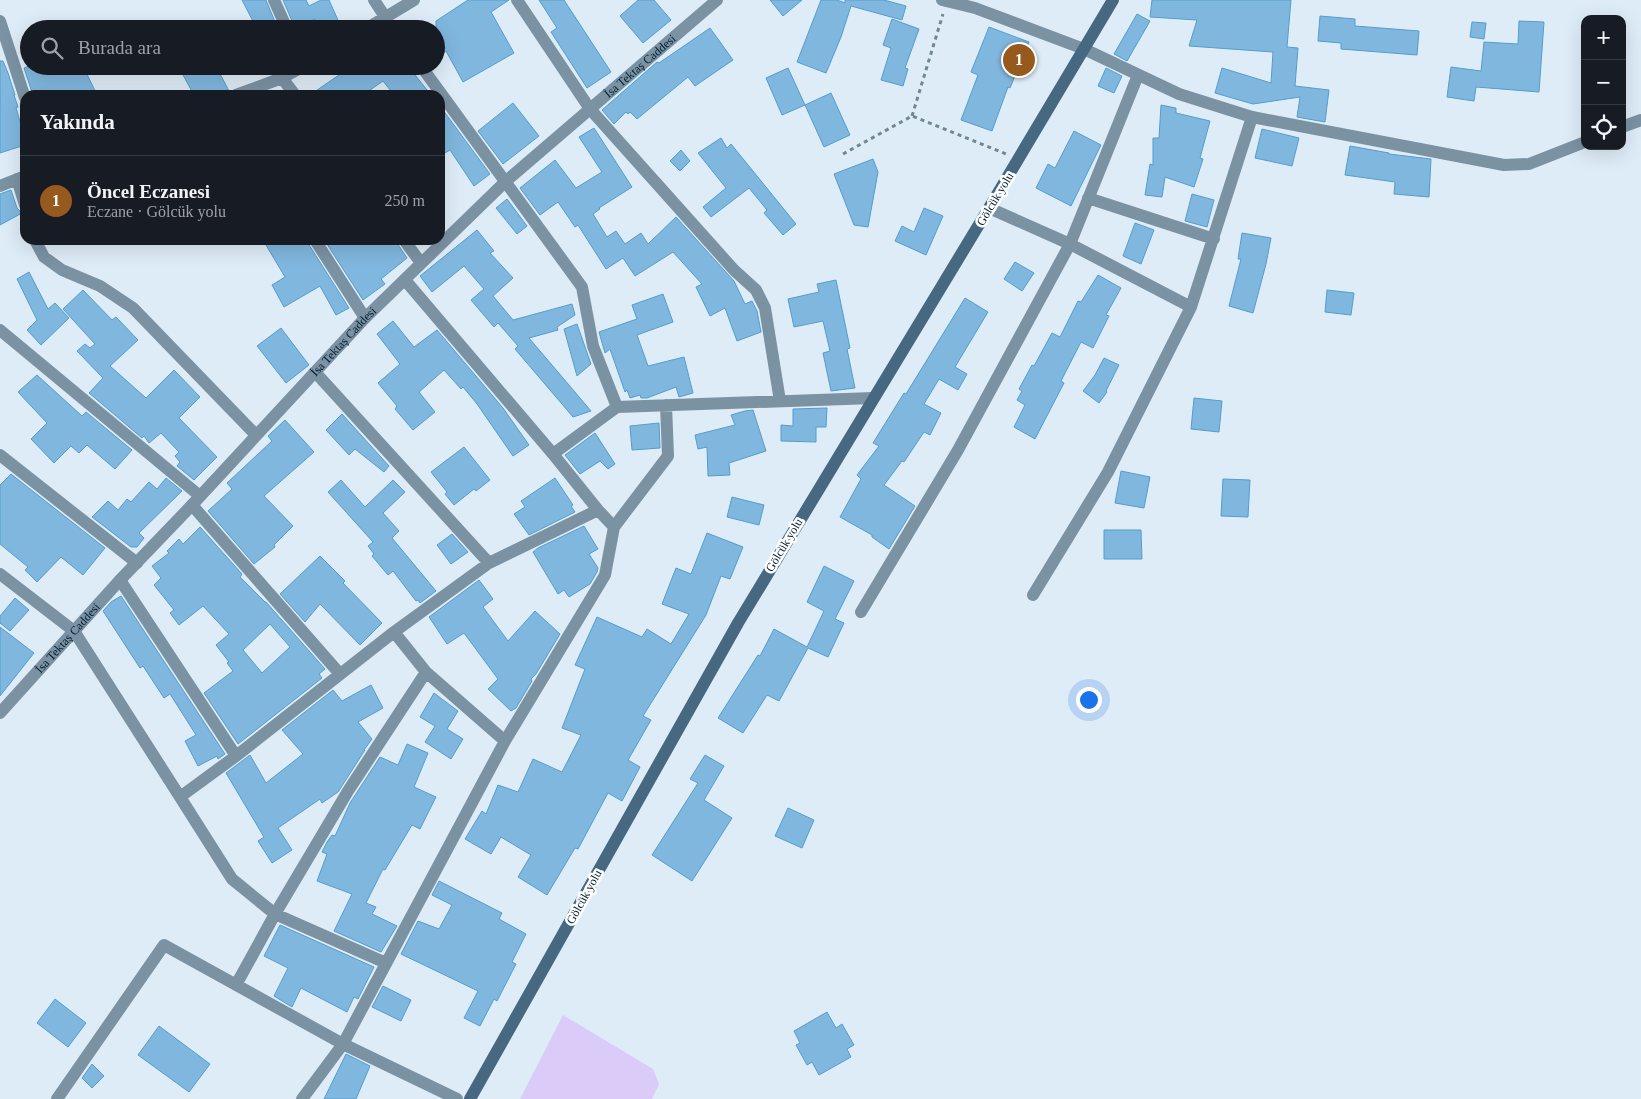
<!DOCTYPE html>
<html lang="tr">
<head>
<meta charset="utf-8">
<style>
  body { margin:0; font-family:Georgia,serif; background:#20242c; color:#f1f3f6 }
  .controls { position:absolute; right:15px; top:15px; display:grid; overflow:hidden; border-radius:10px; box-shadow:0 5px 20px #0002 }
  .controls button { width:45px; height:45px; display:grid; place-items:center; padding:0; border:0; border-bottom:1px solid #363941; background:#171b24; color:#f1f3f6; font:25px sans-serif }
  .you { position:absolute; left:1088px; top:699px; width:18px; height:18px; margin:-12px; border:4px solid #fff; border-radius:50%; background:#1a73e8; box-shadow:0 0 0 8px #1a73e833 }
  .badge { display:grid; place-items:center; width:32px; height:32px; border-radius:50%; background:#96591e; color:#fff; font-size:16px; font-weight:700 }
  .pin { position:absolute; translate:-50% -50%; border:2px solid #fff; box-shadow:0 1px 5px #0006 }
  .list { margin:0; padding:0; list-style:none }
  h2 { display:flex; justify-content:space-between; align-items:center; height:65px; margin:0; padding:0 20px; font-size:21px }
  h2 small { font-size:16px; font-weight:400; color:#9ea1a6 }
  .list li { display:grid; grid-template-columns:32px 1fr auto; gap:15px; align-items:center; box-sizing:border-box; height:90px; padding:0 20px; border-top:1px solid #363941 }
  .list b { display:block; font-size:19px; white-space:nowrap }
  .list p { margin:0; font-size:16px; white-space:nowrap; color:#9ea1a6 }
  .list em { font-size:16px; font-style:normal; color:#9ea1a6 }
  .icon { flex:none; width:28px; height:28px; fill:none; stroke:currentColor; stroke-width:2; stroke-linecap:round; stroke-linejoin:round }
  .map { position:relative; flex:none; width:1641px; height:1099px; overflow:hidden }
  .search { position:absolute; background:#171b24; box-shadow:0 5px 20px #0002; left:20px; top:20px; width:425px; height:55px; display:flex; align-items:center; gap:12px; box-sizing:border-box; padding:0 18px; border-radius:28px; color:#9ea1a6; font-size:19px }
  .panel { position:absolute; background:#171b24; box-shadow:0 5px 20px #0002; left:20px; top:90px; width:425px; height:155px; border-radius:15px }
  .map>svg:first-child { display:block }
  .green { fill:#dacbf9 }
  .building { fill:#80b7de; stroke:#539dce; fill-rule:evenodd }
  .lines { fill:none; stroke-linecap:round; stroke-linejoin:round }
  .path { stroke:#718796; stroke-width:3; stroke-dasharray:4 4; stroke-linecap:butt }
  .minor { stroke:#7b92a3; stroke-width:12 }
  .tertiary { stroke:#7b92a3; stroke-width:12 }
  .secondary { stroke:#466880; stroke-width:12 }
  .labels { text-anchor:middle; dominant-baseline:central; stroke-width:5; stroke-linejoin:round; paint-order:stroke }
  .street-label { font-size:12px; fill:#001e31; stroke:#fff }
</style>
</head>
<body>
<div class="map">
<svg width="1641" height="1099" viewBox="0 0 1641 1099">
  <rect width="100%" height="100%" fill="#deecf7"/>
  <!-- green -->
  <path class="green" d="M563,1015L653,1069L659,1084L652,1099H520Z"/>
  <!-- building -->
  <path class="building" d="M242,0H266L278,29H257Z
    M283,0H306L309,6L321,0H329L342,29H319L315,19L295,28Z
    M468,0H509L491,12L514,53L463,82L446,51L440,55V44L436,47V21Z
    M539,0H564L611,72L587,88L551,32L557,28Z
    M638,0H654L671,20L643,43L620,16Z
    M770,0H802L783,16Z
    M821,0H837L845,3V0H884L906,6L902,20L851,6L841,37L826,73L797,62Z
    M1152,0H1291L1287,47L1298,48L1295,86L1329,90L1325,122L1297,117L1300,97L1253,104L1215,93L1222,68L1271,83L1273,52L1189,46L1197,20L1150,17Z
    M1137,14L1150,21L1127,61L1114,54Z
    M1320,16L1355,19V26L1419,31L1417,55L1341,49V43L1318,41Z
    M892,19L919,29L905,68L908,69L903,86L881,80L891,48L883,45Z
    M1519,21L1544,22L1539,92L1476,87L1474,101L1447,97L1451,67L1481,71L1484,42L1518,44Z
    M1472,22L1486,23L1484,39L1470,37Z
    M989,27L1029,42L1010,88L1008,87L992,131L961,120L978,75L971,72Z
    M710,28L733,60L695,86L688,77L637,119L630,112L628,114L626,112L614,124L602,110L657,62L659,63Z
    M0,61H3L8,73L15,95H14L18,107L16,108L25,138V145L0,153Z
    M29,66H83L97,95H33L24,68Z
    M178,66H216L229,91L228,95H194Z
    M352,66H408L431,95H394L383,81L363,95H310Z
    M788,68L805,105L782,115L766,78Z
    M1106,68L1122,76L1114,93L1098,86Z
    M831,93L850,135L824,147L805,105Z
    M513,103L539,136L503,164L478,131Z
    M1161,105L1176,108V113L1210,121L1200,158L1203,159L1194,187L1165,177L1162,197L1145,195L1150,164L1153,165V138H1159Z
    M440,106L490,174L474,186L450,150L440,156Z
    M594,128L632,187L599,208L600,209L593,214L607,237L616,231L625,244L641,233L648,244L676,217L734,281L745,304L752,301L757,311L761,332L737,341L725,308L710,316L696,287L702,284L673,252L635,276L623,258L606,269L578,225L575,227L558,202L540,215L520,188L555,160L576,188L602,172L579,137Z
    M1262,129L1299,138L1292,166L1255,158Z
    M1074,131L1101,145L1071,206L1036,188L1048,164L1055,168Z
    M721,138L727,148L731,144L796,224L783,235L764,213L767,210L749,188L711,217L703,207L726,188L698,153Z
    M1350,146L1389,153V154L1431,159L1429,197L1394,194L1395,182L1345,175Z
    M681,150L690,161L680,171L670,161Z
    M873,159L878,172L868,227L854,225L834,174Z
    M11,190L17,208L22,213L0,225V194Z
    M1192,194L1214,200L1207,227L1185,221Z
    M507,199L527,226L517,234L496,208Z
    M924,208L943,216L926,255L895,241L902,226L914,232Z
    M1135,223L1154,230L1141,264L1123,256Z
    M477,230L494,251L490,253L513,278L493,296L513,320L572,304L575,315L557,327L558,330L529,338L591,411L573,417L515,349L518,346L498,323L494,327L471,300L484,289L464,266L432,292L420,276Z
    M1242,233L1271,238L1266,264L1253,313L1229,306L1241,259H1238Z
    M263,240H306L349,308L336,315L320,286L284,307L272,285L285,277Z
    M326,240H395L407,258L381,279L385,284L363,300L325,241Z
    M1015,262L1034,273L1022,291L1004,279Z
    M29,272L48,309L55,303L69,318L41,345L27,330L37,320L17,279Z
    M1098,275L1121,288L1106,315L1109,316L1093,348L1081,342L1061,381L1064,383L1035,439L1014,427L1025,405L1017,400L1022,391L1019,389L1032,365L1034,366L1052,333L1060,337L1078,301L1081,302Z
    M836,280L850,348L847,349L855,388L831,391L823,353L830,351L823,321L794,327L788,299L819,292L817,284Z
    M83,290L112,320L116,317L138,340L110,366L146,398L174,370L200,397L179,418L217,457L194,480L177,466L180,462L175,456L179,452L161,433L149,443L144,436L142,438L89,393L103,378L77,351L85,344L90,348L95,344L63,309Z
    M1327,290L1354,293L1351,315L1325,312Z
    M663,294L673,322L637,335L648,366L684,357L693,393L679,397L676,387L647,398H641L640,395L630,398L627,390L625,392L610,349L605,353L599,332L637,319L632,305Z
    M965,298L988,312L955,367L967,374L958,390L939,379L924,404L941,413L930,435L924,432L904,462L902,461L884,485L915,506L889,549L872,537V535L840,517L861,479L857,475L879,446L873,443L904,393L906,394Z
    M393,321L414,347L437,330L503,408L529,445L513,456L477,404L463,387L461,389L444,370L419,392L435,412L413,430L395,409L397,406L378,383L400,364L377,334Z
    M577,324L591,364L577,376L564,329Z
    M281,328L309,365L286,383L257,346Z
    M1104,358L1119,365L1106,391L1107,392L1099,403L1083,391L1095,375Z
    M37,375L82,416L86,412L132,450L115,469L87,445L79,453L71,446L54,463L31,439L47,423L18,392Z
    M1194,398L1222,401L1219,432L1191,429Z
    M827,408L826,427H816V442L781,441V425L793,426V409Z
    M753,410L766,451L729,463L730,475L708,476L707,447L698,449L695,435L735,425L731,415L745,411Z
    M342,414L389,466L384,472L355,449L349,455L326,430Z
    M285,420L314,452L264,496L293,526L274,545L275,547L254,564L208,511L232,489L227,483L272,441L268,436Z
    M659,423L660,448L632,450L630,426Z
    M595,433L615,464L608,469L600,461L580,474L565,455Z
    M464,447L490,480L476,491L474,489L454,505L445,494L447,492L431,472Z
    M1121,471L1150,477L1144,508L1115,503Z
    M11,474L105,548L83,575L61,557L37,582L25,570L28,567L0,544V485Z
    M166,478L182,491L139,533L144,538L137,547H131L92,517L108,501L118,510L127,499L131,502L149,482L157,489Z
    M555,478L573,505L571,506L575,512L529,535L514,514L525,507L521,501Z
    M1223,479L1250,480L1248,517L1221,516Z
    M341,480L365,507L393,480L405,492L383,513L399,531L392,538L436,591L420,603L418,600L416,601L393,571L388,575L372,556L374,554L368,546L373,542L328,492Z
    M732,497L764,505L759,525L727,517Z
    M584,526L598,549L589,554L598,568L597,572L590,584L569,597L564,590L558,594L533,552L538,548Z
    M200,527L242,574L240,577L265,602H266L325,669L319,674L322,678L238,744L204,693L233,671L227,663L229,662L216,645L229,634L203,606L179,625L170,613L174,610L154,585L161,578L152,566L169,553L167,551L179,539L183,544ZM270,624L290,647L262,673L243,650Z
    M1104,530H1141L1142,559H1104Z
    M707,533L743,547L730,579L721,576L706,615L643,716L651,720L628,760L640,767L622,801L608,793L578,849L575,848L547,895L518,877L531,855L501,837L491,854L465,839L482,811L486,814L498,785L518,792L533,759L562,772L581,735L562,728L585,669L575,665L597,617L642,637L647,629L671,644L689,614L662,604L676,568L691,574Z
    M452,534L468,552L451,564L437,545Z
    M320,556L345,581L343,583L382,623L360,645L320,604L305,622L280,594Z
    M824,566L854,581L835,619L844,623L828,657L808,648L779,701L767,695L743,733L718,718L758,655L760,656L774,629L807,647L824,611L807,602Z
    M479,580L493,599L483,607L508,641L535,611L560,634L536,674L531,679L532,681L516,708L511,711L488,689L498,679L464,633L447,644L429,617Z
    M121,596L225,754L218,759L217,756L198,766L185,741L196,735L170,694L164,698L143,666L140,668L103,611L111,602Z
    M15,598L29,610L10,631L0,623V616Z
    M0,627L34,653L0,696Z
    M371,685L383,708L358,722L372,739L364,750H365L338,792L322,803L320,799L278,828L292,850L272,863L258,841L264,837L226,773L250,755L266,783L303,754L282,730L333,690L342,701Z
    M434,693L458,711L447,729L463,739L451,759L425,742L435,726L420,717Z
    M407,744L428,753L414,787L436,797L420,829L412,825L385,870L383,869L366,903L376,907L372,914L397,926L381,952L334,931L352,894L317,881L327,854L322,852L327,842L332,835L335,836L350,803L380,757L398,765Z
    M705,755L724,766L704,800L732,818L692,881L652,855L698,783L690,779Z
    M788,808L814,820L802,848L775,836Z
    M439,881L502,913L499,919L526,934L512,962L516,964L497,1001L494,999L480,1026L464,1018L478,991L401,954L418,921L439,929L452,905L432,895Z
    M280,925L374,967L358,999L354,997L347,1012L301,988L292,1007L274,996L288,968L264,956Z
    M383,986L411,1000L401,1021L372,1007Z
    M55,999L86,1023L68,1047L37,1023Z
    M827,1012L836,1028L842,1024L854,1045L847,1049L851,1057L819,1075L812,1062L807,1065L796,1045L800,1043L794,1031Z
    M159,1026L210,1064L189,1092L138,1055Z
    M346,1054L370,1066L356,1099H324Z
    M92,1064L104,1076L92,1088L82,1078Z"/>
  <g class="lines">
    <!-- path -->
    <path class="path" d="M912,116L943,14
      M843,154L912,116L1006,154"/>
    <!-- minor -->
    <path class="minor" d="M274,0L287,29
      M374,0L393,29
      M517,0L590,109L734,270L756,290L765,308L780,401
      M942,0L975,8L1084,49L1179,94L1252,117L1504,165L1529,164L1585,142
      M0,21L25,98
      M366,29L414,0
      M282,78L295,95
      M236,95L282,78L304,66
      M1622,127L1641,120
      M17,179L25,205
      M0,186L25,176
      M1088,198L1214,239
      M989,208L1070,244L1191,307
      M35,240L44,257L62,270L100,286L133,308L256,435
      M315,240L365,318
      M404,240L421,263
      M405,280L553,454L617,407L593,346L582,287L421,66
      M0,330L200,496
      M315,372L489,563
      M617,407L873,398
      M553,454L598,510L614,527L668,456L666,405
      M0,455L137,563
      M192,505L340,674
      M598,510L489,563L394,632L426,672L505,741L605,575L614,527
      M0,574L74,631L180,797L236,756
      M120,580L236,756L394,632
      M1033,595L1108,472L1191,307L1252,117
      M861,612L958,450L1070,244L1138,75
      M180,797L232,879L275,914L348,791L426,672
      M236,985L275,914L386,963
      M57,1099L164,945L343,1044L457,1099
      M302,1099L343,1044L505,741"/>
    <!-- tertiary -->
    <path class="tertiary" id="s1" d="M0,713L120,580L192,505L365,318L505,182L717,0"/>
    <!-- secondary -->
    <path class="secondary" d="M470,1099L738,623L989,208L1113,0"/>
  </g>
  <g class="labels">
    <!-- street labels -->
    <g class="street-label">
      <text stroke="none"><textPath href="#s1" startOffset="911">İsa Tektaş Caddesi</textPath></text>
      <text transform="translate(995 199) rotate(-59)">Gölcük yolu</text>
      <text stroke="none"><textPath href="#s1" startOffset="506">İsa Tektaş Caddesi</textPath></text>
      <text transform="translate(784 545) rotate(-59)">Gölcük yolu</text>
      <text stroke="none"><textPath href="#s1" startOffset="101">İsa Tektaş Caddesi</textPath></text>
      <text transform="translate(584 897) rotate(-61)">Gölcük yolu</text>
    </g>
  </g>
</svg>
<div class="controls">
<button>+</button>
<button>−</button>
<button><svg class="icon" aria-label="locate" viewBox="0 0 24 24"><circle cx="12" cy="12" r="6"/><path d="M12 2v4M12 18v4M2 12h4M18 12h4"/></svg></button>
</div>
<div class="you"></div>
<div class="pin badge" style="left:1019px;top:60px">1</div>
<div class="search"><svg class="icon" aria-label="search" viewBox="0 0 24 24"><circle cx="10" cy="10" r="6"/><path d="M15 15l6 6"/></svg>Burada ara</div>
<section class="panel">
<h2>Yakında<small></small></h2>
<ul class="list">
<li><span class="badge">1</span><div><b>Öncel Eczanesi</b><p>Eczane · Gölcük yolu</p></div><em>250 m</em></li>
</ul>
</section>
</div>
</body>
</html>
